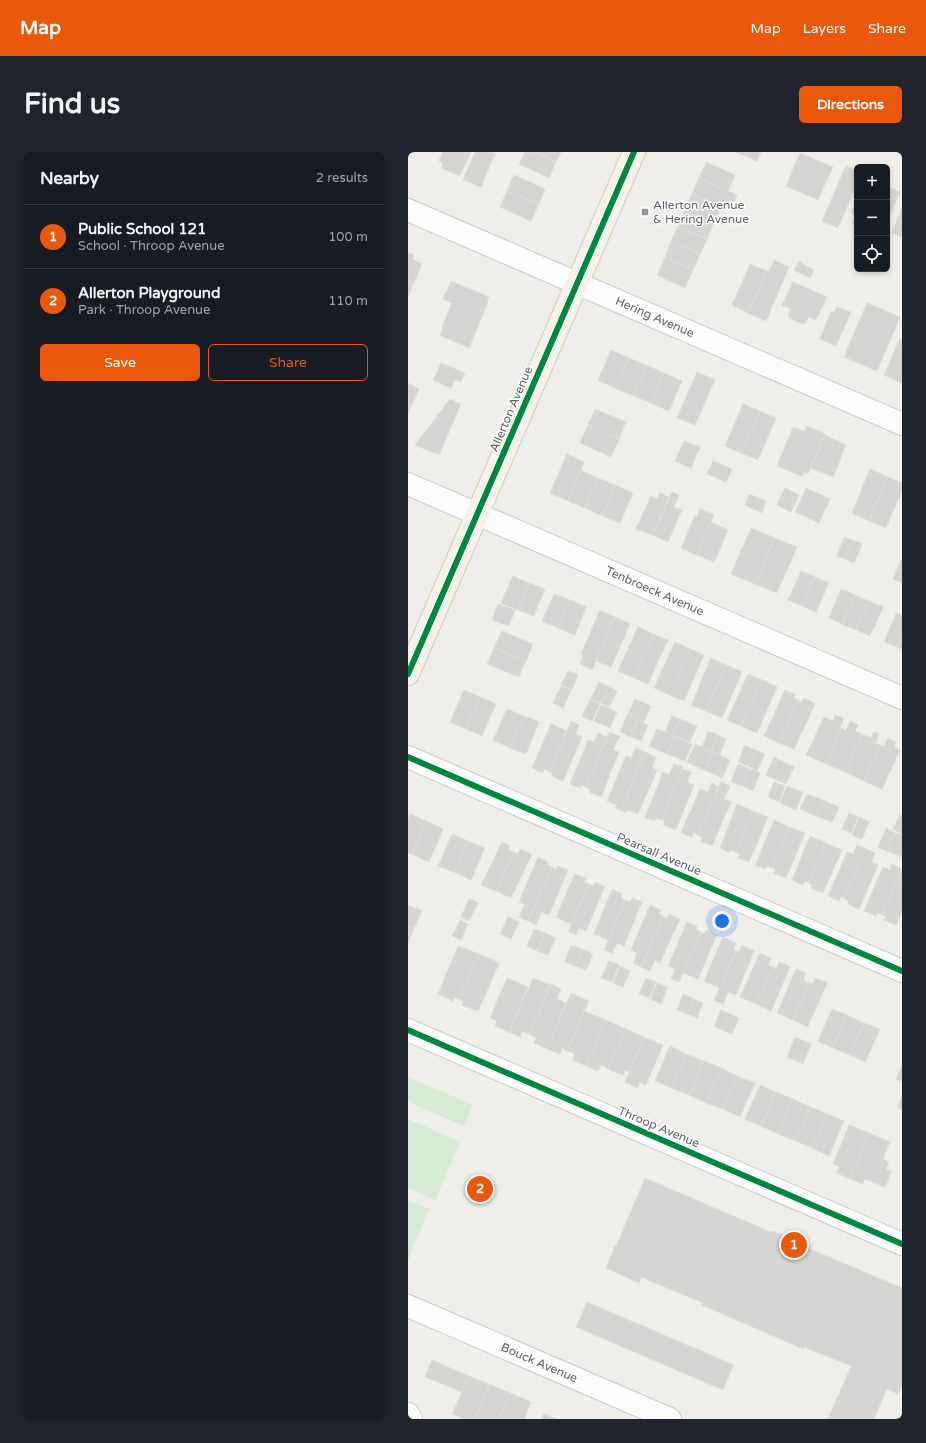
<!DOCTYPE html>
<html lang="en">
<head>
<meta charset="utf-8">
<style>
  body { margin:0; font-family:"Varela Round",sans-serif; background:#20242c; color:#f1f3f6 }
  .controls { position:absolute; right:12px; top:12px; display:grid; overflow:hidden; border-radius:6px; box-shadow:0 2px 6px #0003 }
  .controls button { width:36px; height:36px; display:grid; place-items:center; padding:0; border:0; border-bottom:1px solid #363941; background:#171b24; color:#f1f3f6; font:20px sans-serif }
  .you { position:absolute; left:314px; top:769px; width:14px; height:14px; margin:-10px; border:3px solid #fff; border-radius:50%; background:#1a73e8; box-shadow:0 0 0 6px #1a73e833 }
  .badge { display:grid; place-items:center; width:26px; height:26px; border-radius:50%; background:#ea580c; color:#fff; font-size:13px; font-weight:700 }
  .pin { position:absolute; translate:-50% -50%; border:2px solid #fff; box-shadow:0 1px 4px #0006 }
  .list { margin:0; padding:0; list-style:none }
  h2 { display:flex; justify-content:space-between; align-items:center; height:52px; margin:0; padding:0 16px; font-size:17px }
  h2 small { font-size:13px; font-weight:400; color:#9ea1a6 }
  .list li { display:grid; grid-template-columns:26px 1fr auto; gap:12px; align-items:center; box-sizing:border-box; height:64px; padding:0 16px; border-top:1px solid #363941 }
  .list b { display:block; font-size:15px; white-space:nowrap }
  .list p { margin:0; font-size:13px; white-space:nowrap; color:#9ea1a6 }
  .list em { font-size:13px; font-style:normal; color:#9ea1a6 }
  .actions { display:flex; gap:8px; padding:12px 16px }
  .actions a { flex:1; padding:9px 0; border:1px solid #ea580c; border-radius:6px; text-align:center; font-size:14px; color:#ea580c }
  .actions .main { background:#ea580c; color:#fff }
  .icon { flex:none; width:22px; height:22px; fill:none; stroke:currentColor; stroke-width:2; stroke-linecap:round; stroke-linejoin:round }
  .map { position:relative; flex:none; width:494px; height:1267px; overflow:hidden; border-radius:6px }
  header { display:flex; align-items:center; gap:24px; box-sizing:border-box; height:56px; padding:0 20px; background:#ea580c; color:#fff }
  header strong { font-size:19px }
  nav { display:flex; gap:22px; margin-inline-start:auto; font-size:14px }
  .intro { display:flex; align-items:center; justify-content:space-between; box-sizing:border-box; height:96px; padding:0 24px }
  h1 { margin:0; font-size:28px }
  .button { padding:10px 18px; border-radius:6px; background:#ea580c; color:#fff; font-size:14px; font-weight:700 }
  main { display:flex; gap:24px; padding:0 24px }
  aside { flex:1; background:#171b24; border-radius:6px; box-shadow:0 2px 6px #0003 }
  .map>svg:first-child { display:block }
  .green { fill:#d8ebd6 }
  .building { fill:#d6d5d3; stroke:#deddd9 }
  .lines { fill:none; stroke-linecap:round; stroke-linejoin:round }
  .minor-casing { stroke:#cbcccc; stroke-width:24 }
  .major-casing { stroke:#d7ceb8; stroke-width:24 }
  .minor { stroke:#fdfcfc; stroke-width:22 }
  .major { stroke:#f4f2e9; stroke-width:22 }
  .cycleway-casing { stroke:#fff; stroke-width:8 }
  .cycleway { stroke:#00873e; stroke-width:6 }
  .poi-dot { fill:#919496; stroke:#fff; stroke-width:1.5 }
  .labels { text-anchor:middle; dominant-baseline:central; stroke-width:3; stroke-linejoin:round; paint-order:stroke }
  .poi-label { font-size:12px; fill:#5f6368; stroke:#fff; text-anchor:start }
  .street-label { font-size:12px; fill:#5f6368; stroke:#fff }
</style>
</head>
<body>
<header>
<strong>Map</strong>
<nav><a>Map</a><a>Layers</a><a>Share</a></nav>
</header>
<div class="intro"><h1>Find us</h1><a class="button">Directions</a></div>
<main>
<aside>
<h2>Nearby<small>2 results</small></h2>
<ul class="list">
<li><span class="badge">1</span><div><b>Public School 121</b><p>School · Throop Avenue</p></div><em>100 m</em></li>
<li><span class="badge">2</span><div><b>Allerton Playground</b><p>Park · Throop Avenue</p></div><em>110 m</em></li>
</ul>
<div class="actions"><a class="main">Save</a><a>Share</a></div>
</aside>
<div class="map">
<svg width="494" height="1267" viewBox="0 0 494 1267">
  <rect width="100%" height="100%" fill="#efeeea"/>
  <!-- green -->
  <path class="green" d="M0,925L65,953L56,974L0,950Z
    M0,967L52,990L27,1048L0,1036Z
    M0,1048L21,1057L0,1108Z"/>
  <!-- building -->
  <path class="building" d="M34,0H63L52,24L33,16L35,11L31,9Z
    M67,0H83L87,2L73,35L55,28Z
    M117,0H126L148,10L141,26L111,12Z
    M126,0H153L148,10Z
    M328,0H353L349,9Z
    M392,1L425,15L410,48L378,34Z
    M298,10L327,23L320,39L291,26Z
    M438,14L449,19V31L430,76L414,69Z
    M106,23L137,37L131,52L99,39Z
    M291,26L329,43L322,58L313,54V55L284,42Z
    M479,34L492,40L479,70Z
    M99,39L131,52L123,69L92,55Z
    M284,42L313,55L306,70L277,58Z
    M449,47V74L444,72L448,64L443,61Z
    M494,56V85L484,81Z
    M277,58L306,70L299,87L270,74Z
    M270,74L299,87L292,102L263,89Z
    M263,89L292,102L285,118L257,106Z
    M0,101L6,103L4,107L14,112L0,144Z
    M257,106L285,118L277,136L249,123Z
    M366,108L381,115L358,169L340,161L359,119L361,120Z
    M391,110L406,118L402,126L386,118Z
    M342,112L359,119L340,161L324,153Z
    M43,129L81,145L79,149L80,150L61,196L32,183L35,176L34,175L44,151L35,147Z
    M385,130L419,145L408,168L400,165L398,171L394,172L381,166L380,163L383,157L374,153Z
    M459,151L492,165L469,219L436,205Z
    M429,155L443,160L428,194L412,187L423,159L426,161Z
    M492,186L494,187V228L493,231L476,223Z
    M203,198L221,206L207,236L190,228Z
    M221,206L238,213L226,244L207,236Z
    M33,211L57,221L53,230L47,228L43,236L25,228Z
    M238,213L256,221L243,251L226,244Z
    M289,220L307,228L287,273L269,266Z
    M256,221L274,229L261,259L243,251Z
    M0,231L11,237L0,261Z
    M42,247L53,252L31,303L7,293Z
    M335,252L352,259L333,301L317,294Z
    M187,257L218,270L211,287L180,273Z
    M352,259L368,266L350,308L333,301Z
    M180,273L211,287L203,305L172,291Z
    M399,274L417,282L400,322L396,320L394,324L369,314L385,275L397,280Z
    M417,283L438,293L425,325L403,316Z
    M276,289L292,295L283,316L267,309Z
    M159,302L176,310L160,349L142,341Z
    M305,309L324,317L318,330L299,322Z
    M462,317L480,325L461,369L444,361Z
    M172,318L190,326L177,356L160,349Z
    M480,325L494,331V339L478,376L461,369Z
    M190,326L207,333L195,364L177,356Z
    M207,333L225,341L212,371L195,364Z
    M377,336L391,343L383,360L369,353Z
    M398,336L422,347L411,371L387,360Z
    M264,340L271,343L266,355L274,358L260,390L245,383Z
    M252,341L261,345L245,383L228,377L243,344L249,347Z
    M341,342L358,349L354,361L337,353Z
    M292,357L306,363L289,403L273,396L287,364L289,365Z
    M303,370L320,378L306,410L289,403Z
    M343,376L367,386L347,432L323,422Z
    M436,385L445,388L437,407L429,404Z
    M367,386L389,395L369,441L347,432Z
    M445,388L454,392L446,411L437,407Z
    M493,408L494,409V431L485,427Z
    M393,419L407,425L394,454L380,448Z
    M105,424L121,431L110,458L93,451Z
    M407,425L421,431L408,460L394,454Z
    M121,431L137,437L126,464L110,458Z
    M433,437L447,443L434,472L421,466Z
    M146,442L162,448L150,476L134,469Z
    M447,443L461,449L448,478L434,472Z
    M162,448L178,455L167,483L150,476Z
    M461,449L475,455L462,484L448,478Z
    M90,452L107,458L101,474L84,468Z
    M192,458L207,465L184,518L172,512L175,503L173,502Z
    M488,461L494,463V484L489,495L476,490Z
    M207,465L222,472L203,515L188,509Z
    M230,475L245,482L226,526L210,519Z
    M94,479L125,492L118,509L86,496Z
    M245,482L260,488L240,532L226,526Z
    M494,484V497L489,495Z
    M267,490L282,497L262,543L246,536Z
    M86,496L118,509L111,525L79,512Z
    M282,497L296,503L276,549L262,543Z
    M303,506L318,513L298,559L283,553Z
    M318,513L334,520L314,566L298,559Z
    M160,519L170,523L164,537L153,533Z
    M340,522L354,528L333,574L319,568Z
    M354,528L369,535L349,581L333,574Z
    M191,530L201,535L193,551L183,547Z
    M153,534L163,538L155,556L145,551Z
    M201,535L209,539L201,555L193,551Z
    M56,538L72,545L58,577L42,570Z
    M377,538L387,543L386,546L390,548L371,591L356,584Z
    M72,545L88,552L74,584L58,577Z
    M396,546L407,552L386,597L371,591L390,548L394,550Z
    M227,547L236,551L229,568L220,563Z
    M182,548L192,552L184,569L174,564Z
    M236,551L243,554L236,570L229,568Z
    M193,553L209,560L202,576L186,569Z
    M99,557L116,564L102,596L85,588Z
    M219,563L230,568L223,585L212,580Z
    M427,563L436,566L432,576H433L418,612L398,603L416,565L425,569Z
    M116,564L131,570L118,602L102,596Z
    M264,564L272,567L265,583L257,579Z
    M272,567L289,574L282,590L265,583Z
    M230,568L240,573L233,589L223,585Z
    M163,569L171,573L167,582L174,585L155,629L144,624L145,621L142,620Z
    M442,569L450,573L447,579L454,582L437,620L418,612L433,576L438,579Z
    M143,572L159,579L142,620L136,617L135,621L124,616Z
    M249,577L267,584L259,602L241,594Z
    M300,579L310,583L303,599L294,595Z
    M201,580L212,584L205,598L211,600L193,645L181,640L182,637L178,635Z
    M466,580L471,582L467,591L472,593L456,629L437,620L454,582L463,586Z
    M190,581L199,585L178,635L174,633L172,636L162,632L180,588L186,590Z
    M310,583L318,587L312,603L303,599Z
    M267,584L284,592L277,609L259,602Z
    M480,586L488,590L486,595L492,598L474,637L456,629L472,593L476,595Z
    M287,592L305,600L296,618L279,610Z
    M337,593L347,598L340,614L330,610Z
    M228,596L237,600L213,658L207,656L209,653L199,649L218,604L223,606Z
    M347,598L357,602L349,619L340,614Z
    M237,600L248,605L244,616L249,618L230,662L219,658L218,661L213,658Z
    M305,600L322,608L314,626L296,618Z
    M366,605L386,615L378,632L358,623Z
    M266,612L275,615L254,668L248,666L247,669L237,665L255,620L261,623Z
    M330,612L342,617L335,634L323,630Z
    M274,617L283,620L279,630L286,633L268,678L255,673L257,670L254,668Z
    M342,617L352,621L345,639L335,634Z
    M313,630L322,634L316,647L323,650L304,694L293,689L294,685L290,683Z
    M366,630L377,634L371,650L360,645Z
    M303,631L311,635L290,683L285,681L284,685L273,681L292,637L300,640Z
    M379,634L395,640L388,658L372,651Z
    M399,642L415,648L408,664L392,657Z
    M415,648L431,655L424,670L408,664Z
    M329,652L345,659L328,700L322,698L321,700L312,696Z
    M345,659L360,665L341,710L330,706L332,702L328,700Z
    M441,661L450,665L443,681L434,677Z
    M2,662L18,669L4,702L0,701V668Z
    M492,663L494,664V682L485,677Z
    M451,665L461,670L454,687L444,683Z
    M366,668L381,675L364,716L359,714L357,717L347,713Z
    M18,669L35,677L21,710L4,702Z
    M381,675L397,681L378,726L366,721L368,718L364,716Z
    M478,676L487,681L479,699L470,695Z
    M487,681L494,683V705L479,699Z
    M44,682L60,689L46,720L30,714Z
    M402,684L418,691L401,731L397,729L395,733L384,728Z
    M60,689L77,696L63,728L46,720Z
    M94,690L102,694L100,698L106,700L88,739L73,733Z
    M418,691L434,698L415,741L403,736L404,733L401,731Z
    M449,693L458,697L436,747L433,745L431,749L420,744L439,700L445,702Z
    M112,697L124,702L103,746L88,739L106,700L110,702Z
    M458,697L467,701L463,710L470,713L451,757L440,752L441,749L436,747Z
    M130,705L140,710L139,713L144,715L120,769L111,765L117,752L111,750Z
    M484,712L494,717L474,763L469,761L468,764L456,759L475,715L482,718Z
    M149,714L160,718L141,763L134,760L128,773L120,769L144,715L148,717Z
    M494,717V758L488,773L476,768L478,764L474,763Z
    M167,722L178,726L176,730L181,732L163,772L148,765Z
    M187,730L197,735L178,779L171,775L168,783L160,780L181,732L185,734Z
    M204,737L214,742L213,746L217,748L201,788L186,782Z
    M224,746L234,750L216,794L209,791L204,801L196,798L217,748L222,750Z
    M61,747L70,751L61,769L53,765Z
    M0,753L14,759L6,776L0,774Z
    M242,753L253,758L251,762L255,764L233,815L225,811L229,801L223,798Z
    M261,762L272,767L252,811L247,808L242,819L233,815L255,764L259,766Z
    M100,765L111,770L103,787L92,782Z
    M52,768L60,772L53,788L44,784Z
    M279,770L289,774L288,778L293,780L271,830L263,827L267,817L260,814Z
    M0,774L6,776L0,791Z
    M126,777L137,781L129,799L119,794Z
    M298,778L309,783L290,827L275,821L293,780L296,782Z
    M137,781L148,786L140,803L129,799Z
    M315,785L328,791L325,797L328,799L312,836L296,829Z
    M163,793L174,797L167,814L157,810Z
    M334,793L346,799L328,843L320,840L315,852L306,848L328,799L331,800Z
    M50,794L71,802L51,847L47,845L45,849L30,842Z
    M174,797L185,802L178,818L167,814Z
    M352,801L363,806L360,813L365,815L348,852L332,845Z
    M71,802L91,811L70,859L54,853L56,849L51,847Z
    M201,809L211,813L204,830L193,826Z
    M371,810L382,815L363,859L348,852L365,815L368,817Z
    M212,814L222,819L215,835L205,831Z
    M388,817L398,821L395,828L401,831L385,868L369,861Z
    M99,826L120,835L101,880L87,874L89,869L82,866Z
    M125,826L143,833L121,882L114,879L112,885L101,880Z
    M238,826L248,830L241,846L231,842Z
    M408,826L419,831L400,875L385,868L401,831L404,832Z
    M249,831L260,835L253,852L242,847Z
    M143,832L153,837L149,847L158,851L139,897L126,891L129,886L121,882Z
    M163,841L181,849L159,899L154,896L152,902L139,897Z
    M275,842L286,847L279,862L269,858Z
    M286,847L295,851L289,866L279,862Z
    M424,857L439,863L425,896L410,889Z
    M313,858L322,862L314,878L306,874Z
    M176,859L198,868L178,914L165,908L167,902L159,899Z
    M322,862L331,866L324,882L314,878Z
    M439,863L456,871L442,903L425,896Z
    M198,868L218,877L200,917L193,913L190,919L178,914Z
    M456,871L472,877L457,910L442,903Z
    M218,877L236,885L221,920L217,918L215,923L200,917Z
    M236,885L255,893L238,933L232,930L229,936L217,930Z
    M387,885L403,892L395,912L379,905Z
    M262,894L278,902L264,936L247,929Z
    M278,902L296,909L281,943L264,936Z
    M296,909L313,916L298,951L281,943Z
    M494,914V929L488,927Z
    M313,916L329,924L315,957L298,951Z
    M329,924L347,931L332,965L315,957Z
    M352,933L368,940L353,974L337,967Z
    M368,940L385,947L370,982L353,974Z
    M494,944V958L489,956Z
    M385,947L402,955L388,989L370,982Z
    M402,955L419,962L404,996L388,989Z
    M419,962L436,969L421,1004L404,996Z
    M441,973L461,981L442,1027L428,1021L431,1015L425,1012Z
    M461,981L482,990L475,1007L481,1010L478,1017L484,1019L477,1035L457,1027L454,1032L442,1027Z
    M237,1026L365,1081V1079L401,1094L400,1096L494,1136V1233L490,1242L479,1237L466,1267H417H420L443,1214L396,1195L395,1197L294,1153L295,1151L233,1125L231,1131L198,1116L207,1094L208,1095Z
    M179,1150L326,1213L315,1238L168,1175Z
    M24,1208L61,1224L54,1240L17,1225Z
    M61,1224L81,1232L67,1267H56L44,1262Z
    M81,1232L102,1241L91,1267H67Z
    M102,1241L123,1250L116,1267H91Z
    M136,1262L148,1267H133Z"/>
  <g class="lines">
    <defs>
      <g id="minor">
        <path id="s1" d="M0,58L494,272"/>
        <path id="s2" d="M0,332L494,546"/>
        <path d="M0,605L494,819"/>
        <path d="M0,878L494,1092"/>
        <path id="s3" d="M0,1154L262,1267"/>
        <path d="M0,1262L3,1267"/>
      </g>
      <path id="major" d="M0,522L226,0"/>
    </defs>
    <!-- minor casing -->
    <use href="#minor" class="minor-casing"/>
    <!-- major casing -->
    <use href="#major" class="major-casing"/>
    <!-- minor -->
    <use href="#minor" class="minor"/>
    <!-- major -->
    <use href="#major" class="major"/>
    <defs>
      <path id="cycleway" d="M0,522L226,0
        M0,605L494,819
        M0,878L494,1092"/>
    </defs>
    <!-- cycleway casing -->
    <use href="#cycleway" class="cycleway-casing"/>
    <!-- cycleway -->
    <use href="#cycleway" class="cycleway"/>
  </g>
  <!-- markers -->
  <rect class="poi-dot" x="233" y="56" width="8" height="8" rx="2"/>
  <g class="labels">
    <!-- poi labels -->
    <g class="poi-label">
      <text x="245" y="53">Allerton Avenue<tspan x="245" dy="14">&amp; Hering Avenue</tspan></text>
    </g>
    <!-- street labels -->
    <g class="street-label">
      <text stroke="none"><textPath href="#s1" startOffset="269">Hering Avenue</textPath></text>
      <text transform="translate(103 257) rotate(-67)">Allerton Avenue</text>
      <text stroke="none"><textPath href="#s2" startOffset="269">Tenbroeck Avenue</textPath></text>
      <text transform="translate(251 702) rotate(23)">Pearsall Avenue</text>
      <text transform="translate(251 975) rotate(23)">Throop Avenue</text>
      <text stroke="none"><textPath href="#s3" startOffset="143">Bouck Avenue</textPath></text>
    </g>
  </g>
</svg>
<div class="controls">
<button>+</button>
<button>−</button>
<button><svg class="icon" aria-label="locate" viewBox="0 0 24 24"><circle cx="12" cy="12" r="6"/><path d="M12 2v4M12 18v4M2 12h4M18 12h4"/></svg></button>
</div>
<div class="you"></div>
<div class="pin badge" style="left:386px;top:1093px">1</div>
<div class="pin badge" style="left:72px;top:1037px">2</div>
</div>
</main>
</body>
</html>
